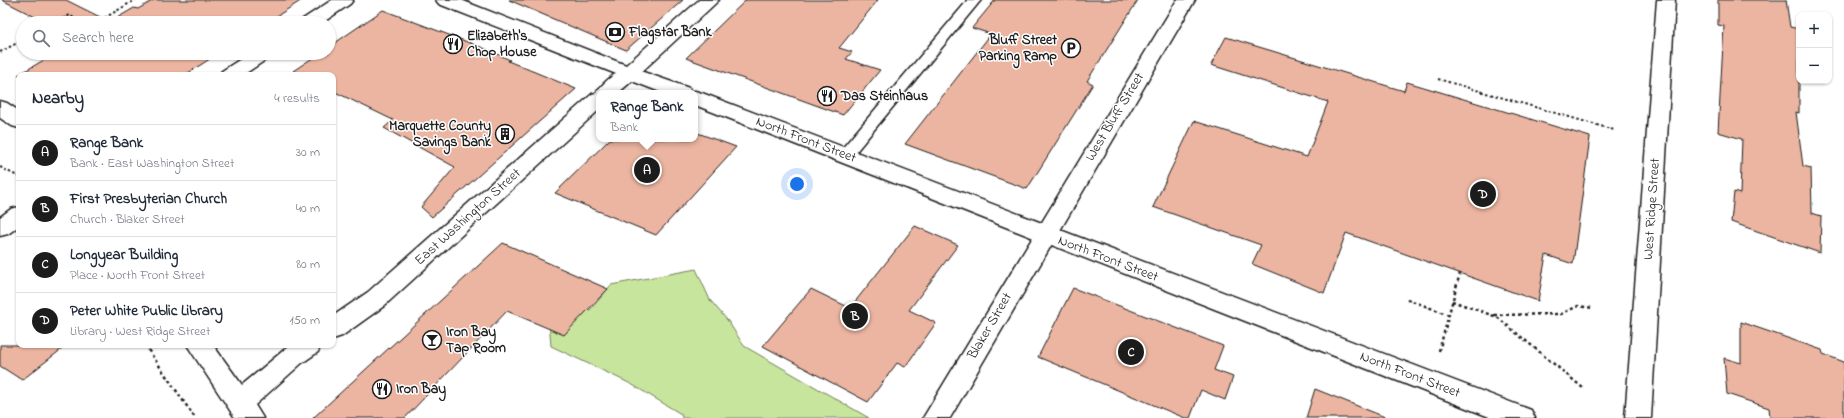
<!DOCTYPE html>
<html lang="en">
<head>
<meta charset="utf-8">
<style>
  body { margin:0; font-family:"Indie Flower",sans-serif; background:#f6f6f7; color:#1f2937 }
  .controls { position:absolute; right:12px; top:12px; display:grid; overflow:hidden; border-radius:8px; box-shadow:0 1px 3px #0004 }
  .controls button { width:36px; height:36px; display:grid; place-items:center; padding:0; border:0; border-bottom:1px solid #e0e1e3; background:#fff; color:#1f2937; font:20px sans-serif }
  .you { position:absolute; left:797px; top:184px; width:14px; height:14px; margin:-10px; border:3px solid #fff; border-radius:50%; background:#1a73e8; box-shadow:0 0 0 6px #1a73e833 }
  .badge { display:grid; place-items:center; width:26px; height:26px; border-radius:50%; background:#1c1c1c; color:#fff; font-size:13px; font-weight:700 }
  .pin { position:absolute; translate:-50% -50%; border:2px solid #fff; box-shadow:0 1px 4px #0006 }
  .popup { position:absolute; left:596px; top:90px; width:102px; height:52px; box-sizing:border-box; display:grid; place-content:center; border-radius:8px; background:#fff; filter:drop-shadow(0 1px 3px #0005); font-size:13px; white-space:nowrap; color:#747a83 }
  .popup b { font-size:15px; color:#1f2937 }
  .popup::after { content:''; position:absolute; left:50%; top:100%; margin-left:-8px; border:8px solid transparent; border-top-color:#fff }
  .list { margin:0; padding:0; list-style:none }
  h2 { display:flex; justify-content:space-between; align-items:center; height:52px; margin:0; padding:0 16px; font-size:17px }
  h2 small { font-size:13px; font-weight:400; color:#747a83 }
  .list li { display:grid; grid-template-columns:26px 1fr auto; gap:12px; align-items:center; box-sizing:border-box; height:56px; padding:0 16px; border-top:1px solid #e0e1e3 }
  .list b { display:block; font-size:15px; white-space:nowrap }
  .list p { margin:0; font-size:13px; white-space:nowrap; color:#747a83 }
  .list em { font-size:13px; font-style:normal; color:#747a83 }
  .icon { flex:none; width:22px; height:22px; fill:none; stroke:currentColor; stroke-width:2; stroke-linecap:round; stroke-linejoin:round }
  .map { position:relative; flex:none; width:1844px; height:418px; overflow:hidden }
  .search { position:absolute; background:#fff; box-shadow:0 1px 3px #0004; left:16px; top:16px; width:320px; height:44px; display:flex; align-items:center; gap:10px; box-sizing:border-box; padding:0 14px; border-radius:22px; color:#747a83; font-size:15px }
  .panel { position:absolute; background:#fff; box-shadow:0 1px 3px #0004; left:16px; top:72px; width:320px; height:276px; border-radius:8px }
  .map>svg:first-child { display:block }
  .green { fill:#c7e59c; stroke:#72805c }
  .building { fill:#ecb5a1; stroke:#1c1c1c }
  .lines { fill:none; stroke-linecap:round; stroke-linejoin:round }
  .lane-casing { stroke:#1c1c1c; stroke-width:3 }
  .street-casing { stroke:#1c1c1c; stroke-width:3 }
  .secondary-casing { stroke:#1c1c1c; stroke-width:3 }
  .primary-casing { stroke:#1c1c1c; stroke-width:3 }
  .path-far1 { stroke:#1c1c1c; stroke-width:2; stroke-dasharray:2.5 2.5; stroke-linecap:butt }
  .path { stroke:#1c1c1c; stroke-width:2.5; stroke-dasharray:3 3; stroke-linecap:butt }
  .lane { fill:#fff; fill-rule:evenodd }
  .street { fill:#fff; fill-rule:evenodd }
  .secondary { fill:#fff; fill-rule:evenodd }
  .primary { fill:#fff; fill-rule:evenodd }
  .labels { text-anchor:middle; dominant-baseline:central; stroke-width:3; stroke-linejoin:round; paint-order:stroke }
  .poi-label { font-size:14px; font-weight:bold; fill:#1c1c1c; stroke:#fff; text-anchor:start }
  .street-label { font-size:14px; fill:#1c1c1c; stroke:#fff }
</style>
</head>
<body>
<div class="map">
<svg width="1844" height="418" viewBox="0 0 1844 418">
  <rect width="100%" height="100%" fill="#fff"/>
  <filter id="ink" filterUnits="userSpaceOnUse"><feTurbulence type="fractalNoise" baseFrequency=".025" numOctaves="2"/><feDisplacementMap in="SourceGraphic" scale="8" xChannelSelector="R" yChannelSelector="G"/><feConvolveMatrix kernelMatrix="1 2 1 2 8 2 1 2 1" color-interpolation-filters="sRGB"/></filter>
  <g filter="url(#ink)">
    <!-- green -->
    <path class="green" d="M696,269L710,300L728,321L744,346L869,418H682L681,414L631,384L551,346L549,322L578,310H590L611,285Z"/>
    <!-- building -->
    <path class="building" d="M2,0H66L110,22L134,8L138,9L154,0H302L266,23H47Z
      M509,0H683L626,50Z
      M746,0H878L839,48L852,52L846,59L880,70L843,115L686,58Z
      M995,0H1138L1087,81L1093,84L1027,189L905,144L991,34L972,28Z
      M1718,0H1786L1790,27L1799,29V113L1796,112L1803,166L1811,168L1812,213L1821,216L1820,253L1731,222L1734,192L1740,194L1742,139L1718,132L1724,26L1718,25Z
      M383,10L486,49L510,60L508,61L576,89L432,217L421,207L455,167L384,128L393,120L333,91V75H302L293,71L320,53H329V47Z
      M1226,37L1404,91L1407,82L1590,137L1573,264L1546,255L1538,301L1346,233L1324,293L1252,264L1261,245L1153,207L1194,121L1307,157L1328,102L1211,65Z
      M56,53H219L185,75H18Z
      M695,132L736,147L656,235L555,193L610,139H695Z
      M915,226L958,245L909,310L936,323L905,367L897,363L868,402L763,346L811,289L850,308Z
      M503,243L608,289L564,335L507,311L405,418H313Z
      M1073,288L1223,346L1214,370L1233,377L1225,400L1201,390L1190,418H1185L1038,357Z
      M1741,322L1822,350L1823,354L1844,362V418H1770L1769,408L1727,394L1724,358L1741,363Z
      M0,345H67L22,380L0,366Z
      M1315,389L1385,417V418H1306Z"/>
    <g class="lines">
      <defs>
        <path id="lane" d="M968,0H981L850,159L845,160L840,159L838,155L840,151Z"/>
        <path id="street" d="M332,0H353L350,4L322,23H300L303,19Z
          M1177,0H1195L950,418H923Z
          M250,53H272L270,57L243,75H219L222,71Z
          M19,207V226L8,234L0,236V217L11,209Z"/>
        <path id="secondary" d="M1657,0H1675L1651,418H1625Z
          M629,67L689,88L691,92L695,91L702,93L1531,410L1535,418H1492L695,105V93H663L632,81L618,93H599V110L384,306L342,336L333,339V316L368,292L592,94L596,93C602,83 618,70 629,67Z
          M0,101L7,103L19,111V128L12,126L0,118Z
          M187,345H213L242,385L290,345H321L318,352L302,363L255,405L263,418H235Z"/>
        <path id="primary" d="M436,0H461L626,65L699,0H719L636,77L629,79L439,4Z"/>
      </defs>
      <!-- lane casing -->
      <use href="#lane" class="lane-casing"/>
      <!-- street casing -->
      <use href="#street" class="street-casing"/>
      <!-- secondary casing -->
      <use href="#secondary" class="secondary-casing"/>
      <!-- primary casing -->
      <use href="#primary" class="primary-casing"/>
      <!-- path-far1 -->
      <path class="path-far1" d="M54,23L70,15L76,20L70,23
        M96,23L135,0
        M0,52L23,40
        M1438,79L1614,130
        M0,167L19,177"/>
      <!-- path -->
      <path class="path" d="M1407,299L1449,315
        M1452,301L1497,317L1583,388
        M1494,315L1561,314L1578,306L1593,308
        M145,345L195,418
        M1439,351L1460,273"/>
      <!-- lane -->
      <use href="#lane" class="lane"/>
      <!-- street -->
      <use href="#street" class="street"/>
      <!-- secondary -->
      <use href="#secondary" class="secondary"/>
      <!-- primary -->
      <use href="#primary" class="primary"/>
    </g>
  </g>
  <!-- icons -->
  <defs>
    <symbol id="bank-ring" viewBox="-11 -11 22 22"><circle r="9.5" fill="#fff" stroke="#1c1c1c" stroke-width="1.5"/><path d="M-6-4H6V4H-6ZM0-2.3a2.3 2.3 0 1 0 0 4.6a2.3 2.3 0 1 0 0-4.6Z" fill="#1c1c1c"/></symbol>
    <symbol id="restaurant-ring" viewBox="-11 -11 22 22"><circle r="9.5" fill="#fff" stroke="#1c1c1c" stroke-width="1.5"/><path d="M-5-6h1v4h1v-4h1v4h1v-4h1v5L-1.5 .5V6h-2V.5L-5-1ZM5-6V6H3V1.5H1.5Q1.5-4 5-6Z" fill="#1c1c1c"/></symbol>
    <symbol id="parking-ring" viewBox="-11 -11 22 22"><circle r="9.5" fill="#fff" stroke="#1c1c1c" stroke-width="1.5"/><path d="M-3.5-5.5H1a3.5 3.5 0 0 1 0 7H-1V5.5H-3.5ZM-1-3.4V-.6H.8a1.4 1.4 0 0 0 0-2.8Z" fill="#1c1c1c"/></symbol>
    <symbol id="building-ring" viewBox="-11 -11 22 22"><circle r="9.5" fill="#fff" stroke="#1c1c1c" stroke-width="1.5"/><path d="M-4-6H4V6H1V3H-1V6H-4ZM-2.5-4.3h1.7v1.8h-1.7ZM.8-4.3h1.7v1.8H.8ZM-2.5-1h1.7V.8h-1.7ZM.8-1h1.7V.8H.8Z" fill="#1c1c1c"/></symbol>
    <symbol id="bar-ring" viewBox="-11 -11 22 22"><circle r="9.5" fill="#fff" stroke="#1c1c1c" stroke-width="1.5"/><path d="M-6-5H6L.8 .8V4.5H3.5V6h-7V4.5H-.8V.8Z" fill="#1c1c1c"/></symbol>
  </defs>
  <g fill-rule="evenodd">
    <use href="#bank-ring" x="604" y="21" width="22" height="22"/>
    <use href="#restaurant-ring" x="442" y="33" width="22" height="22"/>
    <use href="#parking-ring" x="1060" y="37" width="22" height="22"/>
    <use href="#restaurant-ring" x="816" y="85" width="22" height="22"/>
    <use href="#building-ring" x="494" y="123" width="22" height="22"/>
    <use href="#bar-ring" x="421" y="329" width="22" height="22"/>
    <use href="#restaurant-ring" x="371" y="378" width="22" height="22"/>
  </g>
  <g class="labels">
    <!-- poi labels -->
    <g class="poi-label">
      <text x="629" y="32">Flagstar Bank</text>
      <text x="467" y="36">Elizabeth's<tspan x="467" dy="16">Chop House</tspan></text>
      <text x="1057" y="40" text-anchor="end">Bluff Street<tspan x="1057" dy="16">Parking Ramp</tspan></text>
      <text x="841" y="96">Das Steinhaus</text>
      <text x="491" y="126" text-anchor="end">Marquette County<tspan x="491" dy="16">Savings Bank</tspan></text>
      <text x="446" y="332">Iron Bay<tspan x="446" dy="16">Tap Room</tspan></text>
      <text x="396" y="389">Iron Bay</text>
    </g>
    <!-- street labels -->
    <g class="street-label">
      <text transform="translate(1115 117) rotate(-59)">West Bluff Street</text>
      <text transform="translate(806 140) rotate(21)">North Front Street</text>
      <text transform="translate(1652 209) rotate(-86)">West Ridge Street</text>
      <text transform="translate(468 217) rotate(-42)">East Washington Street</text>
      <text transform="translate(1108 259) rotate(21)">North Front Street</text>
      <text transform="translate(990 326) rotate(-60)">Blaker Street</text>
      <text transform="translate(1410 375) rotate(21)">North Front Street</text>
    </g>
  </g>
</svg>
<div class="controls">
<button>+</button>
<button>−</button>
</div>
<div class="you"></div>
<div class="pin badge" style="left:647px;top:170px">A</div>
<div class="popup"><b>Range Bank</b>Bank</div>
<div class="pin badge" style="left:855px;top:316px">B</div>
<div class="pin badge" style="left:1131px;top:352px">C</div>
<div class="pin badge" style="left:1483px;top:194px">D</div>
<div class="search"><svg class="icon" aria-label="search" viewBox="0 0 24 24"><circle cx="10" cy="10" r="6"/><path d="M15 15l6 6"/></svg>Search here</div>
<section class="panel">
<h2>Nearby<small>4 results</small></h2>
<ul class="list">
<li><span class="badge">A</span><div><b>Range Bank</b><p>Bank · East Washington Street</p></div><em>30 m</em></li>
<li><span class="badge">B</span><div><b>First Presbyterian Church</b><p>Church · Blaker Street</p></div><em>40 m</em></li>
<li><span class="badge">C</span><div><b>Longyear Building</b><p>Place · North Front Street</p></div><em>80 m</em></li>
<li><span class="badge">D</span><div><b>Peter White Public Library</b><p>Library · West Ridge Street</p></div><em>150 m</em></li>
</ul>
</section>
</div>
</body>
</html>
